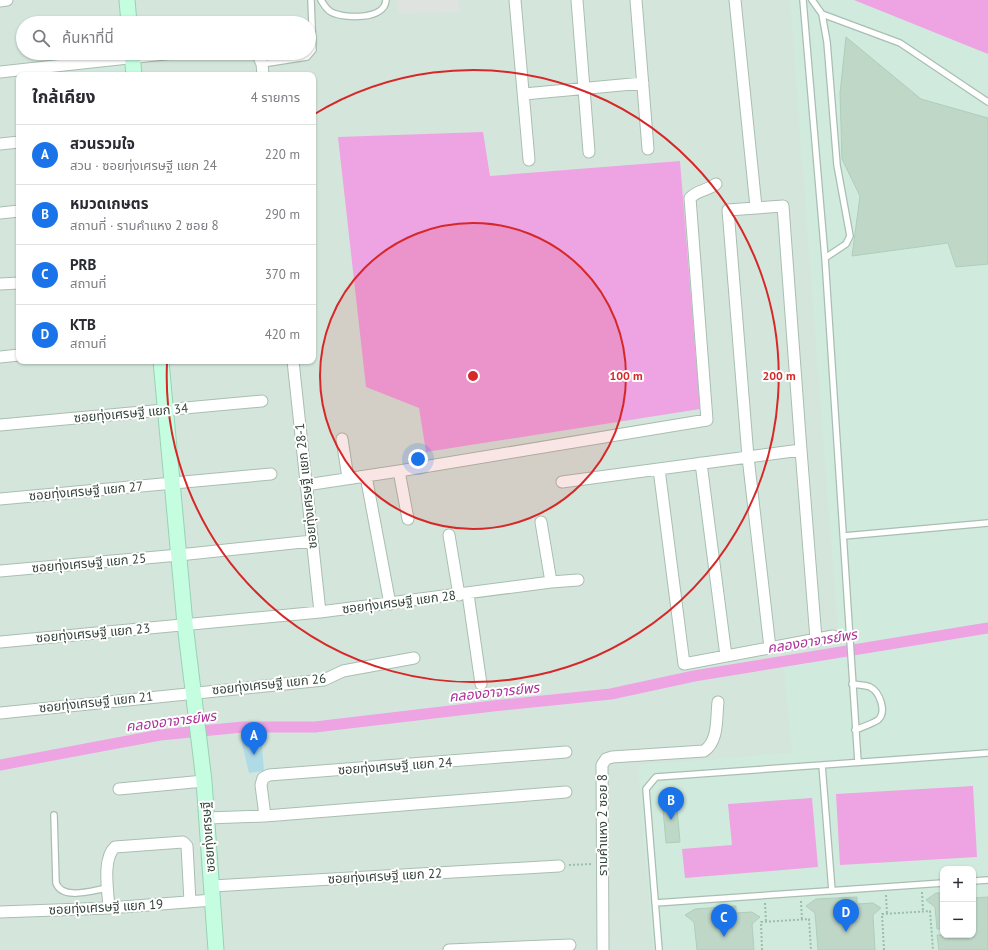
<!DOCTYPE html>
<html lang="th">
<head>
<meta charset="utf-8">
<style>
  body { margin:0; font-family:"PT Sans","Noto Sans Thai",sans-serif; background:#f7f7f7; color:#2b2b33 }
  .controls { position:absolute; right:12px; bottom:12px; display:grid; overflow:hidden; border-radius:8px; box-shadow:0 1px 3px #0004 }
  .controls button { width:36px; height:36px; display:grid; place-items:center; padding:0; border:0; border-bottom:1px solid #e1e1e2; background:#fff; color:#2b2b33; font:20px sans-serif }
  .you { position:absolute; left:418px; top:459px; width:14px; height:14px; margin:-10px; border:3px solid #fff; border-radius:50%; background:#1a73e8; box-shadow:0 0 0 6px #1a73e833 }
  .badge { display:grid; place-items:center; width:26px; height:26px; border-radius:50%; background:#1a73e8; color:#fff; font-size:13px; font-weight:700 }
  .pin { position:absolute; translate:-50% -33px; filter:drop-shadow(0 1px 2px #0008) }
  .pin::after { content:''; position:absolute; top:21px; width:14px; height:12px; background:inherit; clip-path:polygon(0 0,100% 0,50% 100%) }
  .list { margin:0; padding:0; list-style:none }
  h2 { display:flex; justify-content:space-between; align-items:center; height:52px; margin:0; padding:0 16px; font-size:17px }
  h2 small { font-size:13px; font-weight:400; color:#7c7c81 }
  .list li { display:grid; grid-template-columns:26px 1fr auto; gap:12px; align-items:center; box-sizing:border-box; height:60px; padding:0 16px; border-top:1px solid #e1e1e2 }
  .list b { display:block; font-size:15px; white-space:nowrap }
  .list p { margin:0; font-size:13px; white-space:nowrap; color:#7c7c81 }
  .list em { font-size:13px; font-style:normal; color:#7c7c81 }
  .icon { flex:none; width:22px; height:22px; fill:none; stroke:currentColor; stroke-width:2; stroke-linecap:round; stroke-linejoin:round }
  .map { position:relative; flex:none; width:988px; height:950px; overflow:hidden }
  .search { position:absolute; background:#fff; box-shadow:0 1px 3px #0004; left:16px; top:16px; width:300px; height:44px; display:flex; align-items:center; gap:10px; box-sizing:border-box; padding:0 14px; border-radius:22px; color:#7c7c81; font-size:15px }
  .panel { position:absolute; background:#fff; box-shadow:0 1px 3px #0004; left:16px; top:72px; width:300px; height:292px; border-radius:8px }
  .map>svg:first-child { display:block }
  .residential { fill:#d4e6dc; fill-rule:evenodd }
  .education { fill:#d0ebdd; fill-rule:evenodd }
  .green { fill:#afdbe6 }
  .parking { fill:#dee3e0 }
  .water { fill:#eea3e3 }
  .lines { fill:none; stroke-linecap:round; stroke-linejoin:round }
  .canal { stroke:#eea3e3; stroke-width:11 }
  .building { fill:#bed7c7; stroke:#afceba }
  .lane-casing { stroke:#a9beb1; stroke-width:8 }
  .street-casing { stroke:#a9beb1; stroke-width:13 }
  .secondary-casing { stroke:#97d2b3; stroke-width:17 }
  .path { stroke:#9abfa9; stroke-width:2; stroke-dasharray:2 2; stroke-linecap:butt }
  .lane { stroke:#fff; stroke-width:5.5 }
  .street { stroke:#fff; stroke-width:11 }
  .secondary { stroke:#c5fde1; stroke-width:15 }
  .ring { fill:none; stroke:#d62828; stroke-width:2 }
  .labels { text-anchor:middle; dominant-baseline:central; stroke-width:4; stroke-linejoin:round; paint-order:stroke }
  .street-label { font-size:13px; fill:#35453b; stroke:#fff }
  .water-label { font-size:14px; font-style:italic; fill:#ae3199; stroke:#fff }
  .centre { fill:#d62828; stroke:#fff; stroke-width:2 }
  .ring-label { font-size:12px; text-anchor:middle; font-weight:bold; fill:#d62828; stroke:#fff; stroke-width:4; stroke-linejoin:round; paint-order:stroke }
</style>
</head>
<body>
<div class="map">
<svg width="988" height="950" viewBox="0 0 988 950">
  <rect width="100%" height="100%" fill="#e6f3eb"/>
  <!-- residential -->
  <path class="residential" d="M0,0H988V950H0ZM23,23H309V53H23ZM19,75H313V361H19ZM943,869H973V935H943Z"/>
  <!-- education -->
  <path class="education" d="M790,0H988V950H653L638,765L792,753L784,666L840,658ZM943,869H973V935H943Z
    M125,64L126,75H19V119L15,75Z"/>
  <!-- green -->
  <path class="green" d="M261,735L264,771L249,773L241,739Z"/>
  <!-- parking -->
  <path class="parking" d="M398,0H459V12L398,13Z"/>
  <!-- water -->
  <path class="water" d="M854,0H988V54Z
    M483,132L490,176L680,161L700,409L426,452L419,408L366,387L338,137Z
    M973,786L977,857L840,865L836,794Z
    M812,798L818,867L685,878L682,849L732,845L728,804Z"/>
  <g class="lines">
    <!-- canal -->
    <path class="canal" d="M0,765L160,735L243,727H315L493,706L611,694L694,676L988,628"/>
  </g>
  <!-- building -->
  <path class="building" d="M846,37L921,99L988,118V264L956,267L948,243L852,256L860,196L842,159L840,93Z
    M676,797L680,842L666,843L662,798Z
    M936,893H943V929H937L935,907L926,900Z
    M857,897V904L873,903L881,908L873,915L875,950H818L815,913L806,906L816,899Z
    M988,897V950H939L937,935H973V898Z
    M736,906V913L752,912L760,917L752,924L754,950H697L694,922L685,915L695,909Z"/>
  <g class="lines">
    <defs>
      <path id="lane" d="M321,0C324,5 326,9 331,12C344,19 385,20 386,0
        M803,0L825,258L858,762
        M812,0L822,14L827,42L837,165L850,236L846,244L825,258
        M822,14L900,43L988,102
        M262,64L307,57L313,50L311,0
        M844,536L988,523
        M852,684C857,685 865,685 870,687C880,692 887,712 878,720C872,724 862,727 855,730
        M822,765L832,891
        M54,815L56,883C63,901 93,890 108,888
        M973,881L988,880
        M655,903L943,883
        M659,950L646,789L656,777L988,753"/>
      <path id="street" d="M515,0L529,160
        M577,0L589,152
        M636,0L648,149
        M735,0L756,207
        M0,1L7,0
        M257,53L262,64L263,75
        M0,72L174,53
        M524,94L643,83
        M0,144L19,142
        M783,206L801,450L748,457L728,210Z
        M0,213L19,211
        M0,284L19,283
        M0,357L19,355
        M293,361L320,612
        M0,425L262,401
        M342,439L348,478
        M801,450L816,639
        M701,463L726,656
        M659,469L684,664L833,636
        M399,471L408,519
        M366,476L390,604
        M562,482L748,457L770,648
        M306,485L399,471L707,420L690,198C699,189 705,192 716,184
        M0,499L271,474
        M449,535L459,595
        M0,571L179,555L312,541
        M551,582L578,580
        M468,594L481,684
        M0,642L320,612L551,582L541,522
        M0,713L324,680L343,671L414,658
        M119,789L204,781
        M265,816L261,785L263,778L269,775L566,752
        M207,818L265,816L566,792
        M212,886L559,866
        M109,908C108,890 102,859 115,847L183,842L187,846L190,902
        M0,912L109,908L213,900
        M449,950L570,945
        M603,950L602,765L606,759L612,757L704,751C719,741 716,718 718,702"/>
      <path id="secondary" d="M127,0L129,23
        M132,53L134,75
        M161,361L185,624L204,781L216,950"/>
    </defs>
    <!-- lane casing -->
    <use href="#lane" class="lane-casing"/>
    <!-- street casing -->
    <use href="#street" class="street-casing"/>
    <!-- secondary casing -->
    <use href="#secondary" class="secondary-casing"/>
    <!-- path -->
    <path class="path" d="M569,865L593,864
      M922,892L923,911
      M886,895L887,914
      M801,901L802,920
      M765,903L766,922
      M762,950L761,922L809,919L811,950
      M884,950L882,914L930,911L933,950"/>
    <!-- lane -->
    <use href="#lane" class="lane"/>
    <!-- street -->
    <use href="#street" class="street"/>
    <!-- secondary -->
    <use href="#secondary" class="secondary"/>
  </g>
  <!-- distance rings -->
  <circle cx="473" cy="376" r="153" fill="#d62828" fill-opacity=".12"/>
  <g class="ring">
    <circle cx="473" cy="376" r="153"/>
    <path d="M313 115A306 306 0 1 1 167 363"/>
  </g>
  <g class="labels">
    <!-- street labels -->
    <g class="street-label">
      <text transform="translate(131 413) rotate(-5)">ซอยทุ่งเศรษฐี แยก 34</text>
      <text transform="translate(306 486) rotate(-96)">ซอยทุ่งเศรษฐี แยก 28-1</text>
      <text transform="translate(86 491) rotate(-5)">ซอยทุ่งเศรษฐี แยก 27</text>
      <text transform="translate(89 563) rotate(-5)">ซอยทุ่งเศรษฐี แยก 25</text>
      <text transform="translate(399 602) rotate(-7)">ซอยทุ่งเศรษฐี แยก 28</text>
      <text transform="translate(93 633) rotate(-5)">ซอยทุ่งเศรษฐี แยก 23</text>
      <text transform="translate(269 684) rotate(-6)">ซอยทุ่งเศรษฐี แยก 26</text>
      <text transform="translate(96 702) rotate(-6)">ซอยทุ่งเศรษฐี แยก 21</text>
      <text transform="translate(395 766) rotate(-4)">ซอยทุ่งเศรษฐี แยก 24</text>
      <text transform="translate(602 825) rotate(-90)">รามคำแหง 2 ซอย 8</text>
      <text transform="translate(208 837) rotate(-94)">ซอยทุ่งเศรษฐี</text>
      <text transform="translate(385 876) rotate(-3)">ซอยทุ่งเศรษฐี แยก 22</text>
      <text transform="translate(106 907) rotate(-3)">ซอยทุ่งเศรษฐี แยก 19</text>
    </g>
    <!-- water labels -->
    <g class="water-label">
      <text transform="translate(812 641) rotate(-9)">คลองอาจารย์พร</text>
      <text transform="translate(494 692) rotate(-6)">คลองอาจารย์พร</text>
      <text transform="translate(171 721) rotate(-7)">คลองอาจารย์พร</text>
    </g>
  </g>
  <circle cx="473" cy="376" r="6" class="centre"/>
  <g class="ring-label">
    <text x="626" y="380">100 m</text>
    <text x="779" y="380">200 m</text>
  </g>
</svg>
<div class="controls">
<button>+</button>
<button>−</button>
</div>
<div class="you"></div>
<div class="pin badge" style="left:254px;top:755px">A</div>
<div class="pin badge" style="left:671px;top:820px">B</div>
<div class="pin badge" style="left:724px;top:937px">C</div>
<div class="pin badge" style="left:846px;top:932px">D</div>
<div class="search"><svg class="icon" aria-label="search" viewBox="0 0 24 24"><circle cx="10" cy="10" r="6"/><path d="M15 15l6 6"/></svg>ค้นหาที่นี่</div>
<section class="panel">
<h2>ใกล้เคียง<small>4 รายการ</small></h2>
<ul class="list">
<li><span class="badge">A</span><div><b>สวนรวมใจ</b><p>สวน · ซอยทุ่งเศรษฐี แยก 24</p></div><em>220 m</em></li>
<li><span class="badge">B</span><div><b>หมวดเกษตร</b><p>สถานที่ · รามคำแหง 2 ซอย 8</p></div><em>290 m</em></li>
<li><span class="badge">C</span><div><b>PRB</b><p>สถานที่</p></div><em>370 m</em></li>
<li><span class="badge">D</span><div><b>KTB</b><p>สถานที่</p></div><em>420 m</em></li>
</ul>
</section>
</div>
</body>
</html>
